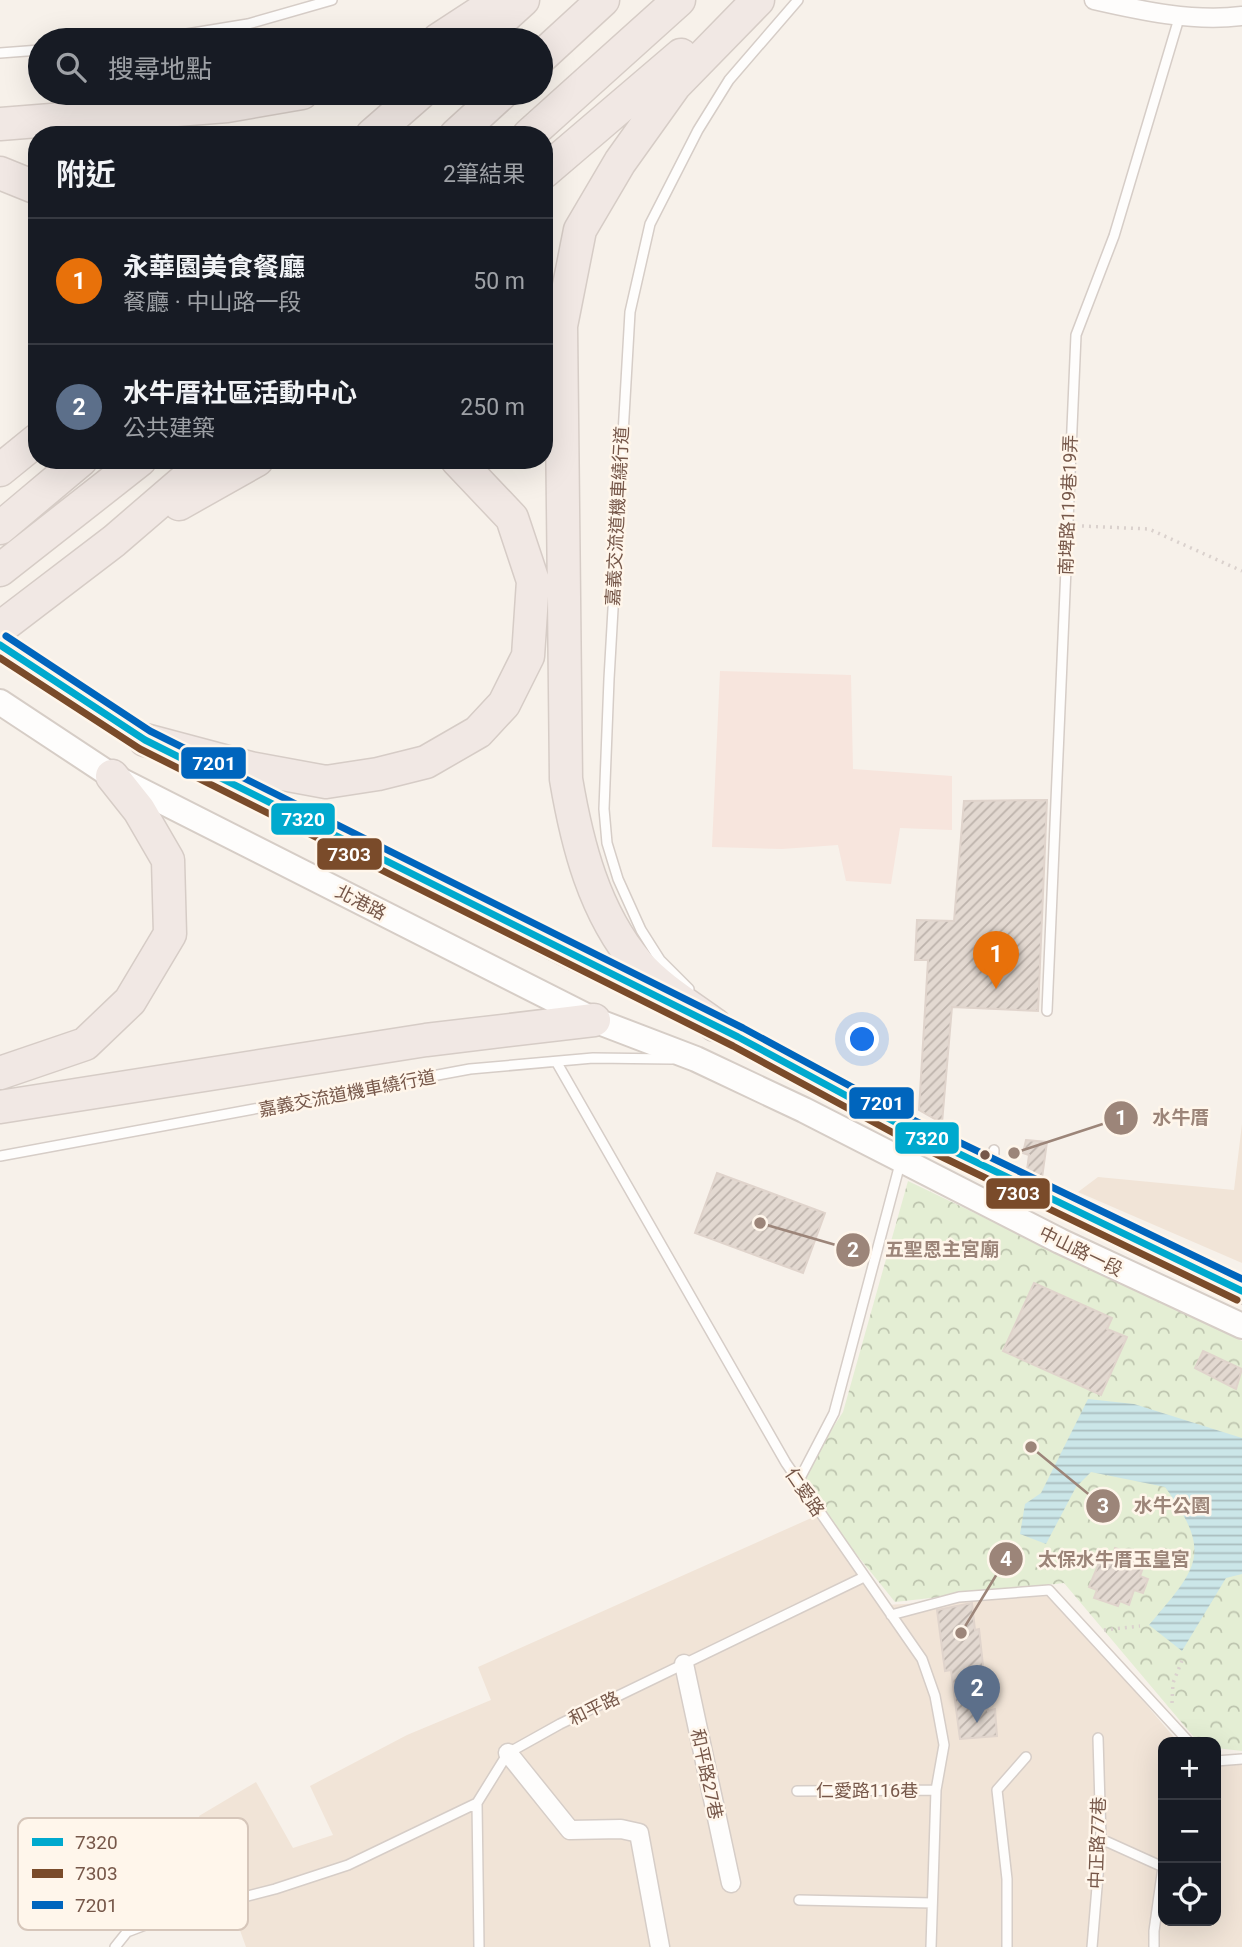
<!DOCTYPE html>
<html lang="zh-TW">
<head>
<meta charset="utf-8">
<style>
  body { margin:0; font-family:Roboto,"Noto Sans TC",sans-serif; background:#242831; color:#f1f3f6 }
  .controls { position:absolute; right:21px; bottom:21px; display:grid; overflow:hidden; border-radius:14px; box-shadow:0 7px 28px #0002 }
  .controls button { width:63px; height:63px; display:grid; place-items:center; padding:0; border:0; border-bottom:2px solid #363941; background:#171b24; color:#f1f3f6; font:35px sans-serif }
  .you { position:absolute; left:863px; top:1040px; width:24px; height:24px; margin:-18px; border:5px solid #fff; border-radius:50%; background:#1a73e8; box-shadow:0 0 0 10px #1a73e833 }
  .badge { display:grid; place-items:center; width:46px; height:46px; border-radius:50%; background:#2563eb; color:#fff; font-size:23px; font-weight:700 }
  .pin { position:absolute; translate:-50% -58px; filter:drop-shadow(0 2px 4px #0008) }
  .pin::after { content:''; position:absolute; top:37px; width:24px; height:21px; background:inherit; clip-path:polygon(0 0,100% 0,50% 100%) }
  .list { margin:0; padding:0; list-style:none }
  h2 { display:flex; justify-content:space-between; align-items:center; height:91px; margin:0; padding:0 28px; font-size:30px }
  h2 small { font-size:23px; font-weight:400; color:#9ea1a6 }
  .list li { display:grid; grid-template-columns:46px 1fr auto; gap:21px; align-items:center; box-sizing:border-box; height:126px; padding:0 28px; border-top:2px solid #363941 }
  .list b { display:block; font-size:26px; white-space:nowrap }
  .list p { margin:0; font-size:23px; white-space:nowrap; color:#9ea1a6 }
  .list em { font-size:23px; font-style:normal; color:#9ea1a6 }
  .icon { flex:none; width:38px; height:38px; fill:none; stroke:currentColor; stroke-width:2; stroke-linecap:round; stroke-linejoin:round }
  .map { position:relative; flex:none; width:1242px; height:1947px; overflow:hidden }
  .search { position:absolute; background:#171b24; box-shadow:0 7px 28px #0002; left:28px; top:28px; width:525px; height:77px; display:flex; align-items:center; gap:18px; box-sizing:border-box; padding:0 24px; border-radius:38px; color:#9ea1a6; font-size:26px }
  .panel { position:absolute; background:#171b24; box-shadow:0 7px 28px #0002; left:28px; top:126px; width:525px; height:343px; border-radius:28px }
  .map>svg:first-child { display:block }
  .residential { fill:#f1e4d7 }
  .commercial { fill:#f7e5dd }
  .forest { fill:url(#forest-crowns) }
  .water { fill:url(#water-rules) }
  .building { fill:url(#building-hatch); stroke:#e0d4cc; stroke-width:2 }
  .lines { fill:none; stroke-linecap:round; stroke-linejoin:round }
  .lane-casing { stroke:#d6cdc7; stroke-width:12 }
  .street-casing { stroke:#d6cdc7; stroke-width:21 }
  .secondary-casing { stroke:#d6cdc6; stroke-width:28 }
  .highway-casing { stroke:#d6ccc6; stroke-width:35 }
  .path { stroke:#dad1cd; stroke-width:3.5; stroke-dasharray:2 5; stroke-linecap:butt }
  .lane { stroke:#fefdfc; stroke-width:9 }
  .street { stroke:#fefdfc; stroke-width:18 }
  .secondary { stroke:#fefdfc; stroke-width:24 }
  .highway { stroke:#f1e8e4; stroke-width:32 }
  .bus-1-casing { stroke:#fff6eb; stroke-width:12 }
  .bus-2-casing { stroke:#fff6eb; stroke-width:12 }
  .bus-3-casing { stroke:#fff6eb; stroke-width:12 }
  .bus-1 { stroke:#00a9ce; stroke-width:7 }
  .bus-2 { stroke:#7a4b2a; stroke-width:7 }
  .bus-3 { stroke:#0065bd; stroke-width:7 }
  .bus-dot { fill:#765749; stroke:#fff6eb; stroke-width:2.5 }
  .labels { text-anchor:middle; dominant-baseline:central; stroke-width:5; stroke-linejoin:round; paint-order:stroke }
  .street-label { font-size:18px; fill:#765749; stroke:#fff6eb }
  .key { fill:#fff6eb; stroke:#d6c6ba; stroke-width:2 }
  .key-label { font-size:19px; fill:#765749 }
  .leader { fill:none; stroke:#9c8579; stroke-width:2.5 }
  .callout-dot { fill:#9c8579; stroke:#fff6eb; stroke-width:2.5 }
  .mark-label { font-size:21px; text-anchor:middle; font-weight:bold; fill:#fff }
  .callout-label { font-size:19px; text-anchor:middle; font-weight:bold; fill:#9c8579; stroke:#fff6eb; stroke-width:5; stroke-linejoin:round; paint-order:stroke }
  .line-badge { stroke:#fff6eb; stroke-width:2.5 }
  .badge-label { font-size:19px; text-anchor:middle; font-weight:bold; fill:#fff }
</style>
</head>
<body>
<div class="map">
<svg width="1242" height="1947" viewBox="0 0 1242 1947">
  <defs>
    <pattern id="forest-crowns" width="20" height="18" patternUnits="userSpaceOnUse" patternTransform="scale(1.75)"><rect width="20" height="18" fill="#e4eed4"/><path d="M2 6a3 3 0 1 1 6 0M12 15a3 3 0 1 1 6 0" fill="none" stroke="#bdc4ae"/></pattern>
    <pattern id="water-rules" width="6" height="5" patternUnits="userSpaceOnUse" patternTransform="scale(1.75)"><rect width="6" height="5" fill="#cbe6e8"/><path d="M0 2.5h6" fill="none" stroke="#a9bdbe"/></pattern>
    <pattern id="building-hatch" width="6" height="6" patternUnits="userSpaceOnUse" patternTransform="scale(1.75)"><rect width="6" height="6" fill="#e3d9d1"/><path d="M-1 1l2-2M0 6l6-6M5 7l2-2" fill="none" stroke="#bdb3ac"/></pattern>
  </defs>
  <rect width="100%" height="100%" fill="#f7f1ea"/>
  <!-- residential -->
  <path class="residential" d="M1242,1124V1263L1078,1192L1098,1177L1234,1190Z
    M818,1515L886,1605L1049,1596L1088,1636L1178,1742H1163V1921H1216V1758L1242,1764V1947H246L199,1816L256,1782L293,1848L333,1835L310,1786L407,1735L491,1700L478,1667Z"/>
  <!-- commercial -->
  <path class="commercial" d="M720,671L851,675L853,769L952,776V830L900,828L891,884L846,881L838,845L782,849L712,847Z"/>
  <!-- forest -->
  <path class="forest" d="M908,1181L1242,1341V1751L1216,1748V1742H1198L1064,1583L895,1602L798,1482L843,1412Z"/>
  <!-- water -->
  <path class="water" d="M1088,1399L1134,1404L1242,1438V1574L1226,1578L1182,1651L1149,1625C1197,1568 1214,1554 1165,1487L1091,1472L1076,1487L1046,1544L1020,1534L1025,1504L1041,1493Z"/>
  <!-- building -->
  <path class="building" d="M1047,800L1038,1011L952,1007L942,1123L919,1110L928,960H915L917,920L954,921L964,801Z
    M1026,1140L1047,1142L1042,1178L1027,1170L1029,1155L1023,1153Z
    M717,1173L825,1213L803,1273L695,1233Z
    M1034,1283L1112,1318L1107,1329L1127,1337L1101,1395L1003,1351Z
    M1203,1351L1242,1369L1236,1389L1195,1368Z
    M1115,1548L1135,1555L1132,1561L1144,1565L1140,1576L1148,1579L1143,1593L1134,1590L1129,1605L1120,1601L1118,1606L1094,1598L1097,1590L1089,1587L1104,1551L1113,1554Z
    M972,1603L975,1630L979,1629L988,1711L995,1709L997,1736L960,1739L951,1670L945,1671L937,1610Z"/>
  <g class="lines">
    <defs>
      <path id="lane" d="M150,40L248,24L332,0
        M0,53L40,50
        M689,989L660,960L641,930L618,879L607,843L604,809L609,679L630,312L650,224L698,130L729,80L798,0
        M1047,1011L1076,335L1114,236L1180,15
        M557,1063L786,1463L922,1659L935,1696L944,1745L936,1790L931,1947
        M0,1156L470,1069L593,1058L672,1059
        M993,1169L994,1150
        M798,1482L834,1413L901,1160L906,1129
        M891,1615L959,1597L1049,1590L1189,1742
        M1216,1761L1242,1759
        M797,1791L936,1790
        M1101,1839L1163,1867L1154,1931V1947
        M799,1900L932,1903
        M115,1947L127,1932L169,1916L275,1889L348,1865L477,1803
        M479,1947L477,1803L508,1753L560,1724L864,1577
        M1007,1947V1879L997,1790L1026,1757
        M1092,1947L1101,1839L1098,1738"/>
      <path id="street" d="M1094,0C1142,11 1193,22 1242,16
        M684,1664L731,1883
        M508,1753L570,1830L621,1829L639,1833L660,1947"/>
      <path id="secondary" d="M0,645L145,740L567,954L738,1037L906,1128L1242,1291
        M0,702L112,776L594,1020L696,1059L804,1110L1060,1241L1242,1326"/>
      <path id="highway" d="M438,40L499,0
        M479,40L523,0
        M541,57L603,0
        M0,124L227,106L302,93
        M372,135L420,93
        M456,135L502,93
        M529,135L679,0
        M544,172L681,55
        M0,173L37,188
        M0,470L37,440
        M179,504L257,460
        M0,528L81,460
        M0,570L140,460
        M0,628L114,541L208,460
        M145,740L250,768L326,782L378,774L426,762L478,732L504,704L528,656L533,581L512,518L457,460
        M715,1025C689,1006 659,988 638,964C594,912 577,844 566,779L561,326L580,230L620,162L675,85L758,0
        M0,1073L85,1044L130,1001L170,934L168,860L139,810L112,776
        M0,1107L426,1040L594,1020"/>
    </defs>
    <!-- lane casing -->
    <use href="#lane" class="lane-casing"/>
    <!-- street casing -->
    <use href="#street" class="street-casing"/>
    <!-- secondary casing -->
    <use href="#secondary" class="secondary-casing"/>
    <!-- highway casing -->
    <use href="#highway" class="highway-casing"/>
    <!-- path -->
    <path class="path" d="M1082,526L1149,529L1242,571
      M1104,1630L1140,1626
      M1172,1703L1173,1683L1183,1658"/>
    <!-- lane -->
    <use href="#lane" class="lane"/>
    <!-- street -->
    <use href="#street" class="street"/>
    <!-- secondary -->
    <use href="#secondary" class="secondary"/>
    <!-- highway -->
    <use href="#highway" class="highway"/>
    <defs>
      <path id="bus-1" d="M0,645L145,740L738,1037L906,1128L1242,1291"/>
      <path id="bus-2" d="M0,658L140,749L733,1046L901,1137L1237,1300"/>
      <path id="bus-3" d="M6,636L150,731L743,1028L911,1119L1242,1279"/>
    </defs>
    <!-- bus-1 casing -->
    <use href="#bus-1" class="bus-1-casing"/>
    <!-- bus-2 casing -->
    <use href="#bus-2" class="bus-2-casing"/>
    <!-- bus-3 casing -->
    <use href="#bus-3" class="bus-3-casing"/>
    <!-- bus-1 -->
    <use href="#bus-1" class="bus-1"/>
    <!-- bus-2 -->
    <use href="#bus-2" class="bus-2"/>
    <!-- bus-3 -->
    <use href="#bus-3" class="bus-3"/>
  </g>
  <!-- markers -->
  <circle class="bus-dot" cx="985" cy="1155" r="6"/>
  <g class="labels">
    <!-- street labels -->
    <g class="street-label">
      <text transform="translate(1068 505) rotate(-88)">南埤路119巷19弄</text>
      <text transform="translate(617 516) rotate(-87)">嘉義交流道機車繞行道</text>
      <text transform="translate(361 902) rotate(27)">北港路</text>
      <text transform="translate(347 1093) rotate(-11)">嘉義交流道機車繞行道</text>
      <text transform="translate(1081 1251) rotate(26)">中山路一段</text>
      <text transform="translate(805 1492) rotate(56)">仁愛路</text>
      <text transform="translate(594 1708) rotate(-26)">和平路</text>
      <text transform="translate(707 1774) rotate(78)">和平路27巷</text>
      <text x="867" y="1790">仁愛路116巷</text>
      <text transform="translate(1097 1843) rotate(-88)">中正路77巷</text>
    </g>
  </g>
  <!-- legend -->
  <rect x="18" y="1818" width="230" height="112" rx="10" class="key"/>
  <rect x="32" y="1838" width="31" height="8" fill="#00a9ce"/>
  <rect x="32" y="1869" width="31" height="9" fill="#7a4b2a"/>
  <rect x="32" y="1901" width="31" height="8" fill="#0065bd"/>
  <g class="key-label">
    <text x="75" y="1849">7320</text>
    <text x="75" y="1880">7303</text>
    <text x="75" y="1912">7201</text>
  </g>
  <!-- callouts -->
  <path class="leader" d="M1014 1153L1121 1118M760 1223L853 1250M1031 1447L1103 1506M961 1633L1006 1559"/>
  <g class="callout-dot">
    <circle cx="1014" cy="1153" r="7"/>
    <circle cx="760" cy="1223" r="7"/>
    <circle cx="1031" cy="1447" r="7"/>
    <circle cx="961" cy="1633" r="7"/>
    <circle cx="1121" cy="1118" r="18"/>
    <circle cx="853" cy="1250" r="18"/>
    <circle cx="1103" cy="1506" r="18"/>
    <circle cx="1006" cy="1559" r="18"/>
  </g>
  <g class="mark-label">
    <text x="1121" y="1125">1</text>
    <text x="853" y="1257">2</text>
    <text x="1103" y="1513">3</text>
    <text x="1006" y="1566">4</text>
  </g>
  <g class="callout-label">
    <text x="1181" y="1124">水牛厝</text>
    <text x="942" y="1256">五聖恩主宮廟</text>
    <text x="1172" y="1512">水牛公園</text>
    <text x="1114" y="1566">太保水牛厝玉皇宮</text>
  </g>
  <g class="line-badge">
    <rect x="180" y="746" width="67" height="34" rx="7" fill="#0065bd"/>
    <rect x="270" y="802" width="66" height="34" rx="7" fill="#00a9ce"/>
    <rect x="316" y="837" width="67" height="34" rx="7" fill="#7a4b2a"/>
    <rect x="848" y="1086" width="67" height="34" rx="7" fill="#0065bd"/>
    <rect x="894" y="1121" width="66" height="34" rx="7" fill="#00a9ce"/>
    <rect x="985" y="1177" width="66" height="33" rx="7" fill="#7a4b2a"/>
  </g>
  <g class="badge-label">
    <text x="214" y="770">7201</text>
    <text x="303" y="826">7320</text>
    <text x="349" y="861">7303</text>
    <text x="882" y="1110">7201</text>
    <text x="927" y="1145">7320</text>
    <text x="1018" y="1200">7303</text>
  </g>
</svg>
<div class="controls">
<button>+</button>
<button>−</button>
<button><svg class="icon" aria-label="locate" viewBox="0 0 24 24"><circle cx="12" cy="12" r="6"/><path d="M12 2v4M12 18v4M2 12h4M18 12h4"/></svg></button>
</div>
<div class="you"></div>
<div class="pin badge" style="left:996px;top:989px;background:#e8710a">1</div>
<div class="pin badge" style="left:977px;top:1723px;background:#5c6f8a">2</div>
<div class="search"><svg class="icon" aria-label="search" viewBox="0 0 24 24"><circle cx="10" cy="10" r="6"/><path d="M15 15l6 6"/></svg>搜尋地點</div>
<section class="panel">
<h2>附近<small>2筆結果</small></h2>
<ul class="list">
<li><span class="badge" style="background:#e8710a">1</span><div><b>永華園美食餐廳</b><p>餐廳 · 中山路一段</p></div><em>50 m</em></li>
<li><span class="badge" style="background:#5c6f8a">2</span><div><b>水牛厝社區活動中心</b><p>公共建築</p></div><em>250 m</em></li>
</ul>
</section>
</div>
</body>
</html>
